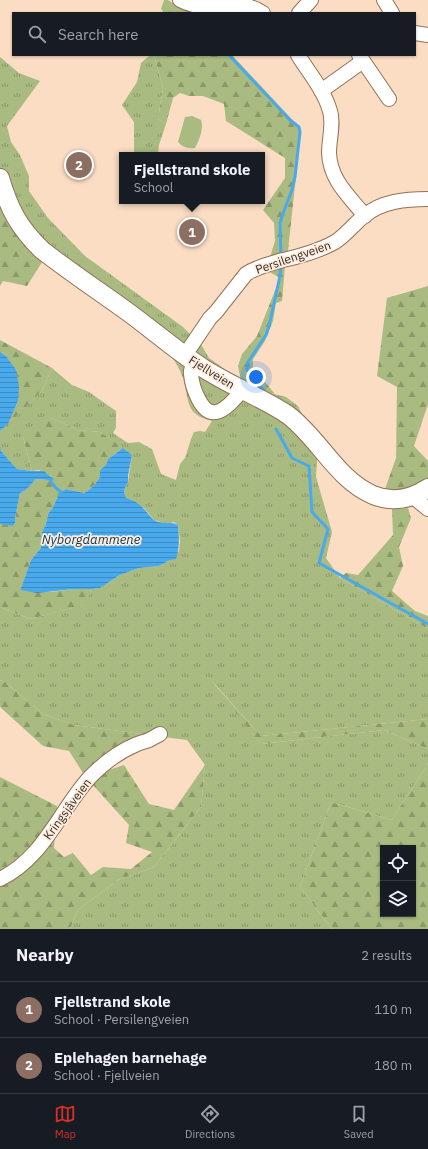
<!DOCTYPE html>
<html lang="en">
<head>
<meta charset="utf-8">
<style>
  body { margin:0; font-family:"IBM Plex Sans",sans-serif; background:#20242c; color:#f1f3f6 }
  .controls { position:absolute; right:12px; bottom:12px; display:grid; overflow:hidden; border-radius:0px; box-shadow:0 1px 3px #0004 }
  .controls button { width:36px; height:36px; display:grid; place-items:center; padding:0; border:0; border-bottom:1px solid #363941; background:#171b24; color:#f1f3f6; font:20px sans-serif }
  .you { position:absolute; left:256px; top:377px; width:14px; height:14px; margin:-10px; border:3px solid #fff; border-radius:50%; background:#1a73e8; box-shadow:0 0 0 6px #1a73e833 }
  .badge { display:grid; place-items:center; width:26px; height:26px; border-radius:50%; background:#d93025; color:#fff; font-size:13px; font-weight:700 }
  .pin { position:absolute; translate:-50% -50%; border:2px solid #fff; box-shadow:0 1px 4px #0006 }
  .popup { position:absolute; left:119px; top:152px; width:146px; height:52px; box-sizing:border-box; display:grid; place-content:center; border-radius:0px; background:#171b24; filter:drop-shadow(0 1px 3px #0005); font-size:13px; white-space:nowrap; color:#9ea1a6 }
  .popup b { font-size:15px; color:#f1f3f6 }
  .popup::after { content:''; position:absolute; left:50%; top:100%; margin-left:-8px; border:8px solid transparent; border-top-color:#171b24 }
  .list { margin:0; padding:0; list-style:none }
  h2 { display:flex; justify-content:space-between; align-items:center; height:52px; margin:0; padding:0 16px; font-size:17px }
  h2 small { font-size:13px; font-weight:400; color:#9ea1a6 }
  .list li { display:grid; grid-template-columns:26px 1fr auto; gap:12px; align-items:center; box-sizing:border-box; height:56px; padding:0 16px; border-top:1px solid #363941 }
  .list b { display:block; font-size:15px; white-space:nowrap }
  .list p { margin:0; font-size:13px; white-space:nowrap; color:#9ea1a6 }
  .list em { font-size:13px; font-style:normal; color:#9ea1a6 }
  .icon { flex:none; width:22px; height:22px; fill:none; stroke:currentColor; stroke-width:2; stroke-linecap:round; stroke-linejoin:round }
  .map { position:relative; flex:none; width:428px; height:929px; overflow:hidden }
  .search { position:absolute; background:#171b24; box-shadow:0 1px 3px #0004; left:12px; right:12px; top:12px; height:44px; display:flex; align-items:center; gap:10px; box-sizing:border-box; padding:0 14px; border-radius:0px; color:#9ea1a6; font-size:15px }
  .sheet { height:164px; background:#171b24 }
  nav { display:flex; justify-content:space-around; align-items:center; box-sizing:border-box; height:56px; border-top:1px solid #363941; background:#171b24; font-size:11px; color:#9ea1a6 }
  nav a { display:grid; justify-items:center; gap:2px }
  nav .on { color:#d93025 }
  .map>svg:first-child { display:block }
  .grass { fill:url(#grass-tufts) }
  .forest { fill:url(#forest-firs); fill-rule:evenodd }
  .garden { fill:#aabb81 }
  .water { fill:url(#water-rules) }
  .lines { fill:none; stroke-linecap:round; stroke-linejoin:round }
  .stream { stroke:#48aaec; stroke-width:3 }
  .minor-casing { stroke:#937154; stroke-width:16 }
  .major-casing { stroke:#937154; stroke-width:20 }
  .minor { stroke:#fff; stroke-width:14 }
  .major { stroke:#fff; stroke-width:18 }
  .labels { text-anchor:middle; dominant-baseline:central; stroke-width:3.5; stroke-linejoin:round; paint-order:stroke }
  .street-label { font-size:12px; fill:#3a2c20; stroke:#fdede1 }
  .water-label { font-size:13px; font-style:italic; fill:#0c3651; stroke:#fdede1 }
</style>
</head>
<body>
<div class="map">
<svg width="428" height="929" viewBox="0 0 428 929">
  <defs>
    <pattern id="grass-tufts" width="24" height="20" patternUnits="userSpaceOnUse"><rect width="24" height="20" fill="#aabb81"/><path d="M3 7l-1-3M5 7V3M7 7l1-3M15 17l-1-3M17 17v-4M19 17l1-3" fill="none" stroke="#8b9869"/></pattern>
    <pattern id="forest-firs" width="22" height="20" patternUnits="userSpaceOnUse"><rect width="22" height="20" fill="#aabb81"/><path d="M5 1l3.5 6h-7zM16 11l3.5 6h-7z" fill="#8b9869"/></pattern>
    <pattern id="water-rules" width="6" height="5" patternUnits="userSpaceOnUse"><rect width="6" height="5" fill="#48aaec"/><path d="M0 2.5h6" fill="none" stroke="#3d8bbf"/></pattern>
  </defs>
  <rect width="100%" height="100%" fill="#fbddc4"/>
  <!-- grass -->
  <path class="grass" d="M150,55H154L163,88L158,119L166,124L159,145L158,155H134V122L122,105L137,82L141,63Z
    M0,57L19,73L40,81L7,126L11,142L20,155L29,176V191L48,218L85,256L183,327L202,346L209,358L241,381L261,391L286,397L298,406L304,418L333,453L365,484L378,490L385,489L428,480V501C393,516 369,509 341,484C332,477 326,467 317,460L316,477L332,532L326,558L340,578L428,629V719L261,736L211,680L261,744L384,730L428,749V763L392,820L331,802L300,887L332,929H70L78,910L118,880L154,867L201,807L205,765L187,740L74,725L43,714L5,682L0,680V607L30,619L83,605L92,589L100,588L120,575L139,568L159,566L170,560L179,551L180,541L178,525L174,522L168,524L154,520L144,508L126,499L124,492L125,488L128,482L132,455L100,432L78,430L52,418L23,437L32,471L17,469L1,451L0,444V431L42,391L52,368L72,385L89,392L116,411V428L113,433L128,443L139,442L152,449L161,474L176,480L180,464L185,458L191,439L194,432L200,431L205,432L212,421C184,414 190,401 183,378C180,369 175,361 169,353L0,204Z"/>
  <!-- forest -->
  <path class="forest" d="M164,0H168L184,10L201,13H164L161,9Z
    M154,55H232L301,129L288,251L285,266L282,301L276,303L273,321L265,341L253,359V371L259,375L275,394L261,391L241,381L238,366L242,354L257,336L280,278L266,270L275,241L274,223L263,210L285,178V158L226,121L224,104L203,96H189L180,93L173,98L166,124L158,119L163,88Z
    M0,207H1L44,259L27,286L3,281L0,286Z
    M428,286V404L414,446L428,461V480L417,487L391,492L385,489L396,458L397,387L377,376L387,298Z
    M0,340L52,368L42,391L8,424L18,401L6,356L0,352Z
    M52,418L78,430L100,432L123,448L108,459L106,465L100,470V477L95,484L90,489L84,493L66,489L58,496L53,507L48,514L46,524L42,532L41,548L31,560L21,588L51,592L74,589H92L84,605L30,619L0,607V524L14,525L15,523V518L20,493L26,490L36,479L48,480L52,477L39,470L32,471L23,437L34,424Z
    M408,508L411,518L399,547L403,566L392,591L415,611L428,616V629L340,578L346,573L358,575L393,535L392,509Z
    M204,673L261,736L428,719V749L384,730L261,744Z
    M0,680L5,682L43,714L74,725L187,740L146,735L114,752L83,773L69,751L43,746L0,707Z
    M428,763V929H332L300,887L331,802L392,820ZM383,848H413V914H383Z
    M124,765L149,804L174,810L205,765L201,807L154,867L118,880L78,910L70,929H0V777L57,806L54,848L64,857L73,853L91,875L103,867L131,869L152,852L126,843L129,825L92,784L100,773Z"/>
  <!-- garden -->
  <path class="garden" d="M192,116L201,120C204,128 199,141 195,148C188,149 182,147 178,142L185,117Z"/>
  <!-- water -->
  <path class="water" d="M0,352L6,356L16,370L19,387L18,401L8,424L0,431Z
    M0,444L1,451L17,469L32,471H44L47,474L54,479L51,482L48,480L36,479L26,490L20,493L15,518V523L13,526L0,524Z
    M123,448L132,455L128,476V482L125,488L124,492L126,498C133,500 140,504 145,510C148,513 150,517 154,520C161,525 173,521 178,525C179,537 180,547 176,559L170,560L159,566L139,568L120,575L100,588L92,589H74L37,593L21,590V588L31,560L41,548L42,532L46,524L48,514L53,507L58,496L61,492L66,489L84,493L90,489L95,484L100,477V470L106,465L108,459Z"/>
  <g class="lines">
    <!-- stream -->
    <path class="stream" d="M229,55L290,120L299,127L300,132L295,177L292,190L285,208L280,223L281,257
      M264,391L250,375L247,369L248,362L266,335L269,326L280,276L281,264
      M276,429L292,458L309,466L312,512L328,529L319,563L428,624
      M51,482L56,488L61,492"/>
    <defs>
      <path id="minor" d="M180,0C189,5 200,7 211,7C232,7 242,0 263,13
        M384,0L392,13
        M299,13L311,0
        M415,33L428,35
        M298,55C309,73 324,90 330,111C334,124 329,139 329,153C330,180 349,196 365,216
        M359,55L389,99
        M321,91L363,61
        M185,355L210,318L216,312L246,274C258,266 270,264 283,260C298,257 321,250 335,242C345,236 355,223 364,216C382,201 406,199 428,199
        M195,362C193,366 190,369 191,374C192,386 201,415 216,412C225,411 237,397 242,390
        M412,496L428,509
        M0,879C43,859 60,810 90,777C103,764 118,752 135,745C139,743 144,742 149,740C153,738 156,736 160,734"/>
      <path id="major" d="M0,178C9,209 19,228 42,250C70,272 99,291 128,312C154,331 179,353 206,370C218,377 230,384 243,390C258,398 274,405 288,415C319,438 337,480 373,495C392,503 411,499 428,488"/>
    </defs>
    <!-- minor casing -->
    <use href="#minor" class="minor-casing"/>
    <!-- major casing -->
    <use href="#major" class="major-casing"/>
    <!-- minor -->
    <use href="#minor" class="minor"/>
    <!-- major -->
    <use href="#major" class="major"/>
  </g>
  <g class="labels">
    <!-- street labels -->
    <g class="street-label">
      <text transform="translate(293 257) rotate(-19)">Persilengveien</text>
      <text transform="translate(212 372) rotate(32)">Fjellveien</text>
      <text transform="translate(67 809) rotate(-54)">Kringsjåveien</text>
    </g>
    <!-- water labels -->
    <g class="water-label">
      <text x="91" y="539">Nyborgdammene</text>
    </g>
  </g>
</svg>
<div class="controls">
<button><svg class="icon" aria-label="locate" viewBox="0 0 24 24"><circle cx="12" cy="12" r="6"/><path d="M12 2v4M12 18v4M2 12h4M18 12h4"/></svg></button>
<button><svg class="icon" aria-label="layers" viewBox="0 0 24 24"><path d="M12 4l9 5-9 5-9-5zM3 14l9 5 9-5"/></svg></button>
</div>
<div class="you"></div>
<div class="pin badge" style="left:192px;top:232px;background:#8d6e63">1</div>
<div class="popup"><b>Fjellstrand skole</b>School</div>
<div class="pin badge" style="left:79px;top:165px;background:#8d6e63">2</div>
<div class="search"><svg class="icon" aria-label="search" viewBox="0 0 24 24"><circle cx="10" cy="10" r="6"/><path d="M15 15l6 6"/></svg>Search here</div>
</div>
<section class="sheet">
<h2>Nearby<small>2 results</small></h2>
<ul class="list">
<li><span class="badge" style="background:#8d6e63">1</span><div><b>Fjellstrand skole</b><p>School · Persilengveien</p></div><em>110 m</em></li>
<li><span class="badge" style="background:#8d6e63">2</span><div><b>Eplehagen barnehage</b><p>School · Fjellveien</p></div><em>180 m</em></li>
</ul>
</section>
<nav>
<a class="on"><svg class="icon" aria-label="map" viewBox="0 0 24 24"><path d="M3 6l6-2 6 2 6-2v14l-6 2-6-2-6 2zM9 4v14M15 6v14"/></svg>Map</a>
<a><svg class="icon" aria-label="directions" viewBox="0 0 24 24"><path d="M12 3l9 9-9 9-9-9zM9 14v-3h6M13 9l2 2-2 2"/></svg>Directions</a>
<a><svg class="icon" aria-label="saved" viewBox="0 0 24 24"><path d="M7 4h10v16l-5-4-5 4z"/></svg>Saved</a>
</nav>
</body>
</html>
